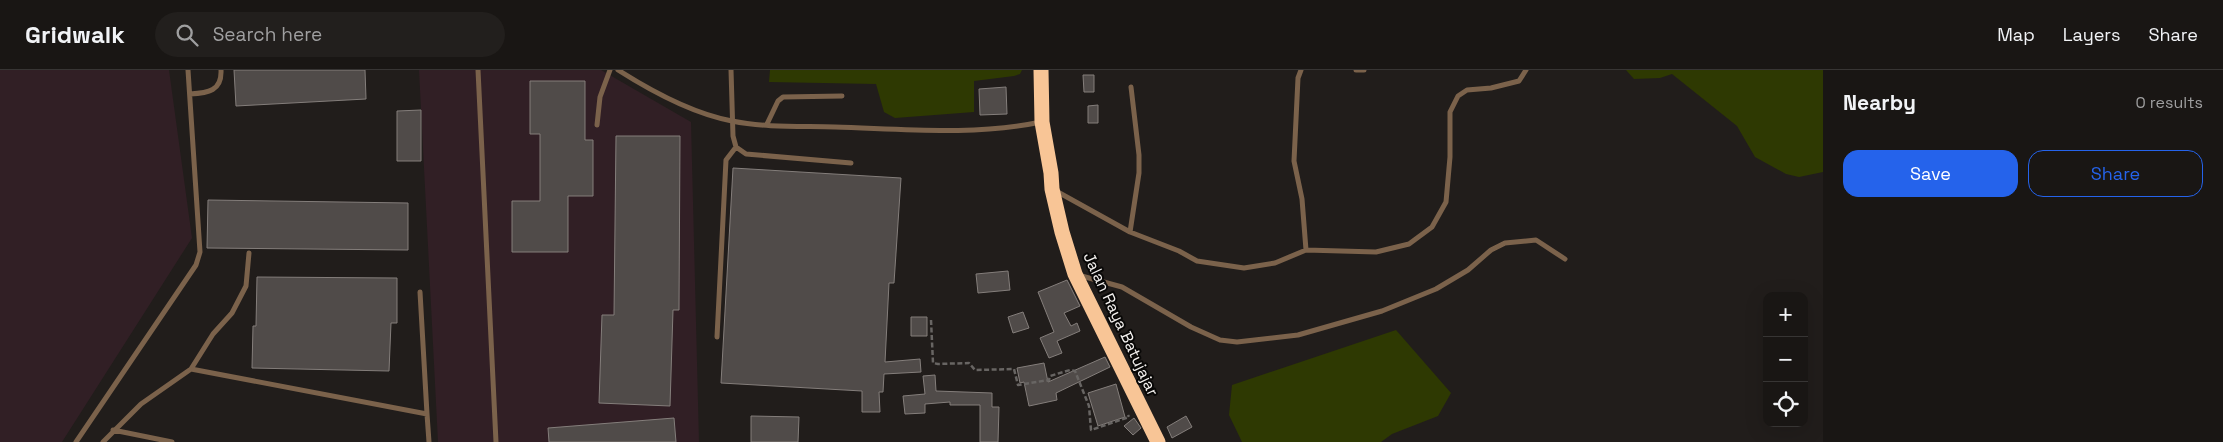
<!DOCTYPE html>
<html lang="en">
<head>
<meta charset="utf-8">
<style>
  body { margin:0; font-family:"Space Grotesk",sans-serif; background:#221f1d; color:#f1f3f6 }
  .controls { position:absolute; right:15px; bottom:15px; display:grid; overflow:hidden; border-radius:10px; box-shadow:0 5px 20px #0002 }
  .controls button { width:45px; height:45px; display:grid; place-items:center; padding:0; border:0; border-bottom:1px solid #373534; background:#191614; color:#f1f3f6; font:25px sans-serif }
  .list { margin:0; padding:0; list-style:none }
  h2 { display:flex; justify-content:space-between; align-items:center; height:65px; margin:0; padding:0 20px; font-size:21px }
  h2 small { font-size:16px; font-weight:400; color:#9f9fa0 }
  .actions { display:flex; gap:10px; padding:15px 20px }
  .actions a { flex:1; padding:11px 0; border:1px solid #2563eb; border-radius:15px; text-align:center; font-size:18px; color:#2563eb }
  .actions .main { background:#2563eb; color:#fff }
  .icon { flex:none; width:28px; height:28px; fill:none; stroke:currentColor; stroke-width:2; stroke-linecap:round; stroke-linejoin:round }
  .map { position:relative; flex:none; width:1823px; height:372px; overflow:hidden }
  header { display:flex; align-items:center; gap:30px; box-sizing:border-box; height:70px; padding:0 25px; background:#191614; border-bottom:1px solid #373534 }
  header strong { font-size:24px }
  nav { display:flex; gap:28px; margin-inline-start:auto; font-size:18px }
  .search { width:350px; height:45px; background:#221f1d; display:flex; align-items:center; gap:12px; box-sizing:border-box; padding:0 18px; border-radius:28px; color:#9f9fa0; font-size:19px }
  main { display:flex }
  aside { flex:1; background:#191614 }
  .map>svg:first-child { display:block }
  .industrial { fill:#311f25 }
  .green { fill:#2e3902 }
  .building { fill:#504b49; stroke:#847e7b }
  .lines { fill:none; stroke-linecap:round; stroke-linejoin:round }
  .path { stroke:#686563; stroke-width:2.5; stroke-dasharray:5 2.5; stroke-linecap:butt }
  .lane { stroke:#7b624b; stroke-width:5 }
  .highway { stroke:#f8c596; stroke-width:15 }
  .labels { text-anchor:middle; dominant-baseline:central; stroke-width:4; stroke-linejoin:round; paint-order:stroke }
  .street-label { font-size:16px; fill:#f4f1ef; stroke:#090807 }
</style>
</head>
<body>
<header>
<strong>Gridwalk</strong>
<div class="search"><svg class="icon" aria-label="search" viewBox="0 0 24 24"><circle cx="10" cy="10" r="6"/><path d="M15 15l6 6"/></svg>Search here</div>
<nav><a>Map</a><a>Layers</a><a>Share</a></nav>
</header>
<main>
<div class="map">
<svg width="1823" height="372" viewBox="0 0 1823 372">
  <rect width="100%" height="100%" fill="#211d1b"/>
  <!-- industrial -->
  <path class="industrial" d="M0,0H169L192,168L62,372H0Z
    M419,0H601L691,52L699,372H438Z"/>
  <!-- green -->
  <path class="green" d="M770,0H1022L1020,4L1014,6L974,11V42L895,48L884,42L876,14L769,12Z
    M1626,0H1823V102L1799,107L1786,104L1755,87L1737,56L1672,4L1660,8L1634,9Z
    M1396,260L1451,323L1438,346L1392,364L1381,372H1242L1229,345L1232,315Z"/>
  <!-- building -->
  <path class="building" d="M234,0H365L366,29L236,36Z
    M1083,5H1094V22H1084Z
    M530,11H585V70H593V126H568V182H512V131H540V64H530Z
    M1006,17L1007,44L980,45L979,19Z
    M1098,35V53H1088V36Z
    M421,40V91H397V41Z
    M616,66H680L679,240H673L670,336L599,333L602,245H614Z
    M733,98L901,108L894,213H889L885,292L920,289L921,302L884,304L883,322H879L880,342H862V321L721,313Z
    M208,130L408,133V180L207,178Z
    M1008,201L1010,220L978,223L976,204Z
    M257,207L397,208V253H391L389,301L252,298L253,256H256Z
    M1067,210L1080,236L1064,243L1071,256L1077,253L1080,261L1057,271L1062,283L1049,288L1040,268L1054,262L1038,222Z
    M1023,242L1029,258L1013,263L1008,247Z
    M911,247H927V266H911Z
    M1105,287L1110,297L1056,323L1057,330L1029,336L1024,312L1020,313L1017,298L1044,293L1048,312Z
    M935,305L936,321L992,323V337H999L998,372H980V335H950V332L925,334V343L905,344L903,326L925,324L923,306Z
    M1116,314L1125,347L1098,356L1088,323Z
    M751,346L799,347L798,372H751Z
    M1186,346L1192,357L1172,368L1167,357Z
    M674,348L676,372H549L548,358Z
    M1134,348L1141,358L1133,365L1124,356Z"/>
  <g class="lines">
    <!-- path -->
    <path class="path" d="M931,250L933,293L938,294L969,293L975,300L1014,299L1018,315L1049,310L1050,306L1070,300L1075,301L1089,336L1091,360L1129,347L1128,345"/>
    <!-- lane -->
    <path class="lane" d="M478,0L496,372
      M618,0C651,21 694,44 732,51C766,58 802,56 835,57C903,59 974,66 1041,52
      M731,0L733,66L736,77L746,84L851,93
      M1301,0L1298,8L1294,91L1302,129L1306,180
      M1356,0H1364
      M190,24C208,23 222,21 221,0
      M767,54L778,31L783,27L842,26
      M597,55L600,27L610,0
      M1056,121L1130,162L1179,181L1197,191L1244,198L1275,193L1306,180L1376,182L1409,174L1432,157L1446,132L1450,87V42L1458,26L1467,20L1491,18L1519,11L1526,0
      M1130,162L1139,103V85L1131,17
      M1078,205L1122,217L1191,257L1220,270L1237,272L1298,265L1382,241L1436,219L1468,200L1491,180L1505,173L1536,170L1565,189
      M420,222L427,344
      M717,267L726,90L736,77
      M191,299L427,344L429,372
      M113,360L172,372
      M76,372L196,195L200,182L188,0
      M103,372L141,334L191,299L213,264L232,243L246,216L249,183"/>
    <!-- highway -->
    <path class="highway" d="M1041,0L1042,52L1051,103L1052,119L1062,162L1075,204L1158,372"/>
  </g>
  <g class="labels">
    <!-- street labels -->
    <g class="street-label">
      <text transform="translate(1121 254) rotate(65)">Jalan Raya Batujajar</text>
    </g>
  </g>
</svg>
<div class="controls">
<button>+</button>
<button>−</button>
<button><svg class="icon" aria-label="locate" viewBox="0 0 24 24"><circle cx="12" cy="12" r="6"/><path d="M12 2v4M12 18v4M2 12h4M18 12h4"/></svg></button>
</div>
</div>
<aside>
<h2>Nearby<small>0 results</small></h2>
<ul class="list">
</ul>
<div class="actions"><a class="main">Save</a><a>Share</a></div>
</aside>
</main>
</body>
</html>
